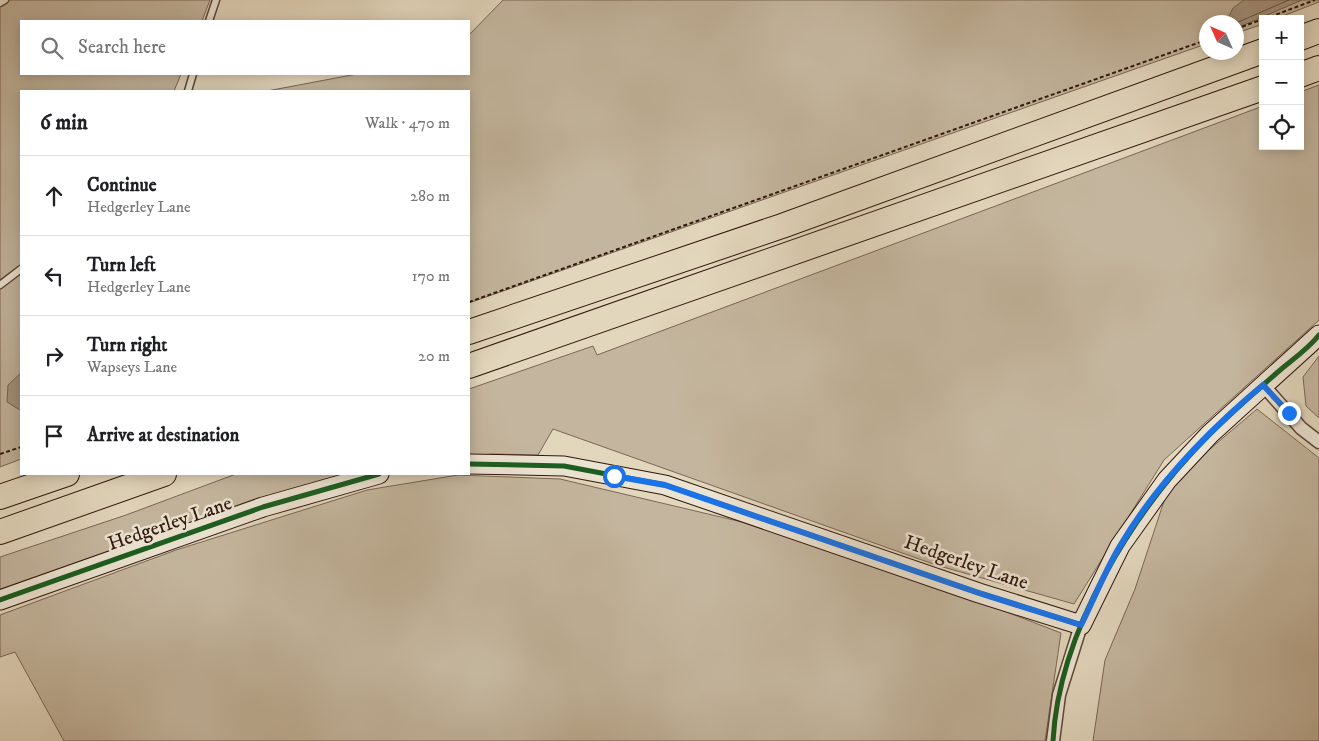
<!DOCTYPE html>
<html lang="en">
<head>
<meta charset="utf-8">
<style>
  body { margin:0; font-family:"IM FELL DW Pica",serif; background:#f6f6f6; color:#202124 }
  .controls { position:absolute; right:15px; top:15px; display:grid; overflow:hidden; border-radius:0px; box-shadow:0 2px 12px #0003 }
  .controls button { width:45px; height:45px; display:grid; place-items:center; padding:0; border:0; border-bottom:1px solid #e0e0e0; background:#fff; color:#202124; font:25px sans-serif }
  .compass { position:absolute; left:1199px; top:15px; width:45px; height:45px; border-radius:50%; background:#fff; box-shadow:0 2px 12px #0003; rotate:315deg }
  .stop { position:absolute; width:15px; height:15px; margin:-11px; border:4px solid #1a73e8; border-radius:50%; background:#fff }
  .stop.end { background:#1a73e8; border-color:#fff; box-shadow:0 1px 5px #0008 }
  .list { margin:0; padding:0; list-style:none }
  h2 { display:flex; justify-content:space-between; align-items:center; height:65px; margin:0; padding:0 20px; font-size:21px }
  h2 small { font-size:16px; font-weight:400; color:#757577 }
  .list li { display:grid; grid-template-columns:32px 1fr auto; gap:15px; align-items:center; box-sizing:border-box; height:80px; padding:0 20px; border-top:1px solid #e0e0e0 }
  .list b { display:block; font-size:19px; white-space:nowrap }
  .list p { margin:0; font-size:16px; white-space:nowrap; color:#757577 }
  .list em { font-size:16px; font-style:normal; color:#757577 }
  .icon { flex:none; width:28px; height:28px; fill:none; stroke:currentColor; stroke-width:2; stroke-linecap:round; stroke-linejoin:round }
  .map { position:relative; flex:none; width:1319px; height:741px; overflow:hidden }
  .search { position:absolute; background:#fff; box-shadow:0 2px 12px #0003; left:20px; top:20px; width:450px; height:55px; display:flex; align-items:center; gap:12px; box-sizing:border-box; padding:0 18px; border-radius:0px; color:#757577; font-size:19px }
  .panel { position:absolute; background:#fff; box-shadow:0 2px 12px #0003; left:20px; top:90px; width:450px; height:385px; border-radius:0px }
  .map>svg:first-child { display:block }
  .green { fill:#c4b69e; stroke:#7b6656 }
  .water { fill:#a69580; stroke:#786352 }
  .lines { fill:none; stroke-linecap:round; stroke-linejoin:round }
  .shore { stroke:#6c5646; stroke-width:1 }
  .lane-casing { stroke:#5e4739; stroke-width:9 }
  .street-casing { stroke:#5e4739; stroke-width:15 }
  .secondary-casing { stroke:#32170d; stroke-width:21 }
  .highway-casing { stroke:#32170d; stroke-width:26 }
  .path { stroke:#32170d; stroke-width:2; stroke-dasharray:4 2.5; stroke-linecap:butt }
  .lane { stroke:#ece4d3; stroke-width:6 }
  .street { stroke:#ece4d3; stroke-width:12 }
  .secondary { stroke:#ece4d3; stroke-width:19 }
  .highway { stroke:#e2d6bc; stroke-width:24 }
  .cycleway-casing { stroke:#ece4d3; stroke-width:8 }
  .cycleway { stroke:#1b5e20; stroke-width:5 }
  .route { stroke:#1a73e8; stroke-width:6 }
  .labels { text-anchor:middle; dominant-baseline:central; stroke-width:5; stroke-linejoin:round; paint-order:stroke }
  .street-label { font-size:20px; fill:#32170d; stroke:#ece4d3 }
</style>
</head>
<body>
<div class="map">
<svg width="1319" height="741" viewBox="0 0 1319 741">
  <rect width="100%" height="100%" fill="#e2d6bc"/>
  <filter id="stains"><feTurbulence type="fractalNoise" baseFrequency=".004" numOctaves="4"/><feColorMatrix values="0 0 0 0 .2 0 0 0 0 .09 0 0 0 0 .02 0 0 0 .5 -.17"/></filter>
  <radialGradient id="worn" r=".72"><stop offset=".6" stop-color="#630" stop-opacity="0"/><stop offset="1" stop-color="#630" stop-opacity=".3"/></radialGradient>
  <!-- green -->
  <path class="green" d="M0,0H210L202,21H21V74H181L174,91H21V459L0,467Z
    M503,0H1319V2L1275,19H1263V24L1237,33L1236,22H1206V44L469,303V91H267L357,74H469V35Z
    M1319,85V320L1164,460L1074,604L936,565L553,429L538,455L492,454L469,456V389L593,346L597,355L1263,106V146H1300V92Z
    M1319,356V418L1306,406L1303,377Z
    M1257,409L1319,458V741H1093L1105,660L1135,589L1170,483Z
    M236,474H351L0,591V557L126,515Z
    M458,475L560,479L742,522L898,570L1061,633L1045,741H64L15,652L0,657V615L176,550L367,490Z"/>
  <!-- water -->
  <path class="water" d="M1244,0H1302L1237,28L1236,22H1226L1233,8Z
    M21,373V410H20L7,402L8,385Z"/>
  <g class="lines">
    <!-- shore -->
    <path class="shore" d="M1236,23L1289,0"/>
    <defs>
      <path id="lane" d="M0,3L5,0
        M209,21L216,0
        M188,91L193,74
        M0,285L21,269"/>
      <path id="street" d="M1263,385L1301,428L1319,442
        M1053,741L1059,695L1081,625"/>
      <path id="secondary" d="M469,464L564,466L665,485L979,593L1081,625L1120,546L1167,480L1210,434L1319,335
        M0,600L263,507L379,474"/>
      <path id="highway" d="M1300,38L1319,31
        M1300,75L1319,68
        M469,332L782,226L1263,51
        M469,366L1263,88
        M0,497L67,474
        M0,532L164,474"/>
    </defs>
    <!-- lane casing -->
    <use href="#lane" class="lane-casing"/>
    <!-- street casing -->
    <use href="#street" class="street-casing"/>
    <!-- secondary casing -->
    <use href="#secondary" class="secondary-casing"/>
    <!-- highway casing -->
    <use href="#highway" class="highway-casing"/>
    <!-- path -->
    <path class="path" d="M1264,19L1315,0
      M1236,29L1263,19
      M469,302L1206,40
      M0,454L21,447"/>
    <!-- lane -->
    <use href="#lane" class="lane"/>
    <!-- street -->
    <use href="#street" class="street"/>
    <!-- secondary -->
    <use href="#secondary" class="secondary"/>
    <!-- highway -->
    <use href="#highway" class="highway"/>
    <defs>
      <path id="cycleway" d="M469,464L564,466L665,485L979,593L1081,625
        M0,600L263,507L379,474
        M1053,741C1059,630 1133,511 1210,434C1232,412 1256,391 1279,371C1293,359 1308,349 1319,335"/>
    </defs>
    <!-- cycleway casing -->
    <use href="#cycleway" class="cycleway-casing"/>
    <!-- cycleway -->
    <use href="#cycleway" class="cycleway"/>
  </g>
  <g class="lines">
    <!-- route -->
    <path class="route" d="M614,476L665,485L979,593L1081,625C1094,599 1105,571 1120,546C1156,485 1209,430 1263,385L1289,413"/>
  </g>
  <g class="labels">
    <!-- street labels -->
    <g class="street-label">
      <text transform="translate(170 524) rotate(-19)">Hedgerley Lane</text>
      <text transform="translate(966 563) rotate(19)">Hedgerley Lane</text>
    </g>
  </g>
  <rect width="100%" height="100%" filter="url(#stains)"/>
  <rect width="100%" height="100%" fill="url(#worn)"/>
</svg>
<div class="controls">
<button>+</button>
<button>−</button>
<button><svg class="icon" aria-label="locate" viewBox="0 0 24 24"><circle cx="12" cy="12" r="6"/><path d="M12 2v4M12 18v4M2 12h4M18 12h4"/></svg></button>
</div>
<svg class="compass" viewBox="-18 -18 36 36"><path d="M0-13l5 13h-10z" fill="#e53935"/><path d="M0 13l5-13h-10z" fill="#757577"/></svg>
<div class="stop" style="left:614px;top:476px"></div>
<div class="stop end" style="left:1289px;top:413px"></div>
<div class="search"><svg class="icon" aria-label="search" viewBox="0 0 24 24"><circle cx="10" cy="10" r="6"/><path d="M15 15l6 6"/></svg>Search here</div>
<section class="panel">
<h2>6 min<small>Walk · 470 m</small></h2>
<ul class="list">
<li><svg class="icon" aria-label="ahead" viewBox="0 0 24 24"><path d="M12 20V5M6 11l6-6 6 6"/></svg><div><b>Continue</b><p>Hedgerley Lane</p></div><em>280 m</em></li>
<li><svg class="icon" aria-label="left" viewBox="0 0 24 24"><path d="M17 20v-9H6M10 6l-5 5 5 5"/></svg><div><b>Turn left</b><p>Hedgerley Lane</p></div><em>170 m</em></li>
<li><svg class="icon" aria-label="right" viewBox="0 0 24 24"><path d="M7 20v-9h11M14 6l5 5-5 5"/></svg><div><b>Turn right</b><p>Wapseys Lane</p></div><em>20 m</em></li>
<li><svg class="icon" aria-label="arrive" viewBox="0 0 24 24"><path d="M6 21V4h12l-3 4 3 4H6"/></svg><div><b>Arrive at destination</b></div></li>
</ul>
</section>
</div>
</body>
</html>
